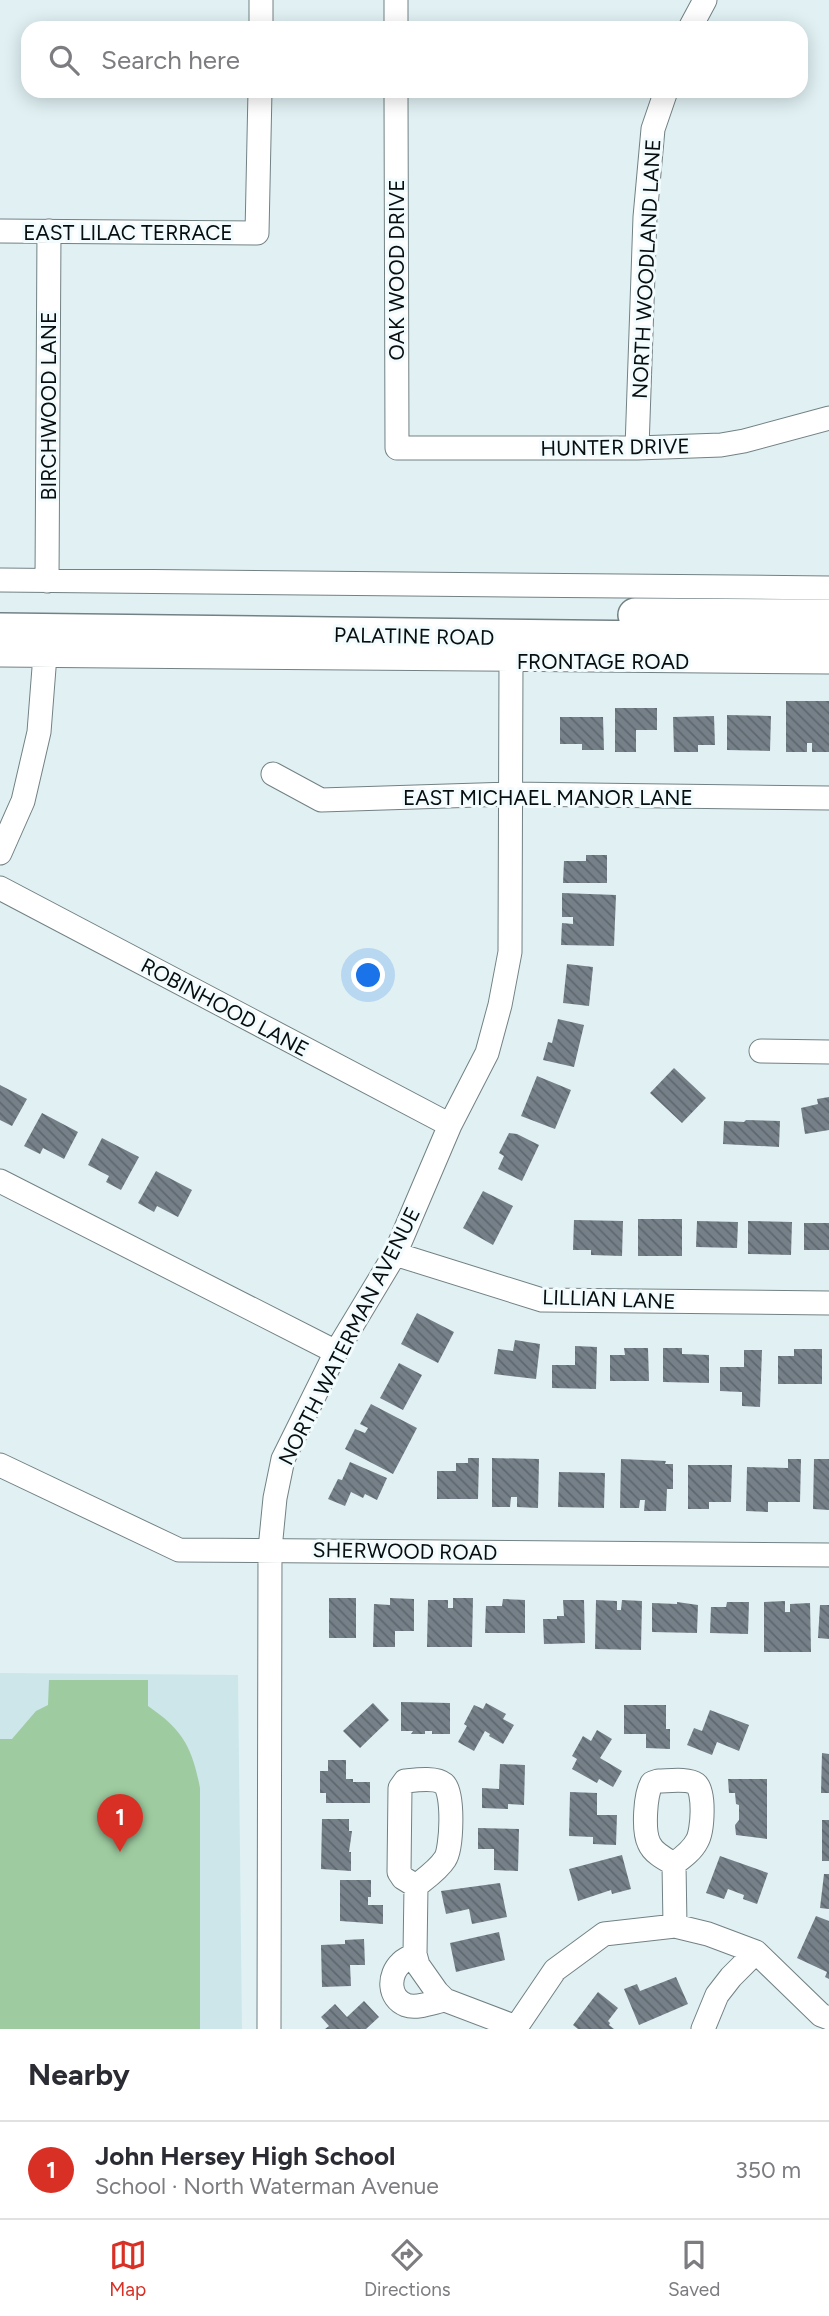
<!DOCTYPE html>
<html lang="en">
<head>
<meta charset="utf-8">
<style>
  body { margin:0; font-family:Figtree,sans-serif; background:#f2f2f3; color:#2b2b33 }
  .you { position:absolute; left:369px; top:976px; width:24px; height:24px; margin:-18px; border:5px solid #fff; border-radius:50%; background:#1a73e8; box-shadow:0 0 0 10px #1a73e833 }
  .badge { display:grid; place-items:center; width:46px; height:46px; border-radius:50%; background:#d93025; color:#fff; font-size:23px; font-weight:700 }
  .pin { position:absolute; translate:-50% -58px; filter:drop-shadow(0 2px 4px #0008) }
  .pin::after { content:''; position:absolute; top:37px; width:24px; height:21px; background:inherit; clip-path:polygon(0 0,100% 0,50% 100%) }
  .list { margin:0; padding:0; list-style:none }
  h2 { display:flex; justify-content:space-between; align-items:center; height:91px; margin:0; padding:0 28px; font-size:30px }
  h2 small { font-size:23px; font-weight:400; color:#7c7c81 }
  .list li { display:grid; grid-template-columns:46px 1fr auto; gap:21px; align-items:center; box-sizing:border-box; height:98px; padding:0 28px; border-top:2px solid #e1e1e2 }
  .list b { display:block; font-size:26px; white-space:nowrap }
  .list p { margin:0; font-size:23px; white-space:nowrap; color:#7c7c81 }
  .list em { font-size:23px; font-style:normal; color:#7c7c81 }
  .icon { flex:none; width:38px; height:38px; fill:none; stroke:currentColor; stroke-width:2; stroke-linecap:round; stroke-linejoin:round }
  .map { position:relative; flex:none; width:829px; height:2029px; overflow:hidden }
  .search { position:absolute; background:#fff; box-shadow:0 4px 18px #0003; left:21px; right:21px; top:21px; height:77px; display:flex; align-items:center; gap:18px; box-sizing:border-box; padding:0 24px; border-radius:21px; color:#7c7c81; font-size:26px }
  .sheet { height:189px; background:#fff }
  nav { display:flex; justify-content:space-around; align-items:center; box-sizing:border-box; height:98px; border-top:2px solid #e1e1e2; background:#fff; font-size:19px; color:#7c7c81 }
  nav a { display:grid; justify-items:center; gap:4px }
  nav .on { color:#d93025 }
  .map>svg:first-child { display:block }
  .built { fill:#cce6ea }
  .garden { fill:#9ecba0 }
  .building { fill:url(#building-back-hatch) }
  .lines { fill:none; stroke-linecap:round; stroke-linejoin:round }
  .minor-casing { stroke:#728184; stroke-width:25 }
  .highway-casing { stroke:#728184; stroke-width:36 }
  .minor { stroke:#fff; stroke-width:23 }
  .highway { stroke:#fff; stroke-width:33 }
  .labels { text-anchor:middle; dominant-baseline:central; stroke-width:6; stroke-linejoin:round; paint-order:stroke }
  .street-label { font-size:21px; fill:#080d0e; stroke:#f2fcfe }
</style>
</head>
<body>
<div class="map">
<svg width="829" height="2029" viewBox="0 0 829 2029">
  <defs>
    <pattern id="building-back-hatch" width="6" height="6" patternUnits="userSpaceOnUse" patternTransform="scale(1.75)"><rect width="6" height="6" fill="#768088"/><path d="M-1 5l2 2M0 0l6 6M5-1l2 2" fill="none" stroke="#5f676e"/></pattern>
  </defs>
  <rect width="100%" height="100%" fill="#e0f0f3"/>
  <!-- built -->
  <path class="built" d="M0,1673L238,1675L242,2029H0Z"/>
  <!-- garden -->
  <path class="garden" d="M49,1680H148V1706C183,1730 192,1747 200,1788V2029H0V1739H12L36,1711L48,1705Z"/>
  <!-- building -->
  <path class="building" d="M786,701H829V752H812V743H807V752H786Z
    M615,708H657V730H636V752H615Z
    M727,715L771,716L770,751L727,750Z
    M714,716L715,745H698V752H674L673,717Z
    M560,717H603L604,750H582V744H560Z
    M586,855H607V883H563L564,861H586Z
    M562,893L616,895L614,946L561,945L562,923L573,924V917H562Z
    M567,964L593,967L589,1006L563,1003Z
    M558,1019L584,1025L574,1067L543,1060L548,1042L552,1043Z
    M674,1068L706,1098L682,1123L650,1093Z
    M537,1076L571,1090L555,1129L521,1116Z
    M0,1085L27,1099L12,1126L0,1120Z
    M829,1097V1130L805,1134L801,1108L818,1104L817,1099Z
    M42,1113L78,1132L64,1159L43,1148L40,1154L24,1146Z
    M746,1120L780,1121L779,1147L723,1144L724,1121L744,1122Z
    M509,1133L517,1134L539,1145L522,1181L498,1169L504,1156L499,1153Z
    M102,1138L139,1157L121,1190L106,1182L109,1176L88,1165Z
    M156,1171L192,1190L178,1217L157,1206L154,1212L138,1203Z
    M483,1191L513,1206L493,1245L463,1228Z
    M638,1219H682V1256H638Z
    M574,1220L623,1221L622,1256L591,1255V1250H573Z
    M697,1221L738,1222L737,1248L696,1247Z
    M748,1221L792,1222L791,1255L748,1254Z
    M804,1223H829V1250H804Z
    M417,1313L454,1332L438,1363L401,1344Z
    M515,1340L540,1344L536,1379L494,1374L498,1349L513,1351Z
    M575,1346L597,1347L596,1389L552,1388V1365H575Z
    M624,1348H648L649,1381H610V1355H625Z
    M663,1348H682V1354L709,1355V1383L663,1382Z
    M794,1349H822V1384H778V1356H794Z
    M744,1350H762L760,1407L742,1406V1392L720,1391V1367H744Z
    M399,1363L422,1375L403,1410L380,1398Z
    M371,1404L417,1428L393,1474L345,1449L355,1429L365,1433L368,1428L360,1424Z
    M468,1458H479L478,1499H437V1471H456V1463H468Z
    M492,1458L539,1459L538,1508L517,1507V1497H511L510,1507H492Z
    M621,1459L666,1461L665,1464H673V1489H667L666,1511H644L645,1500H640L639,1508H620Z
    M788,1459H801L800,1502H768V1512L746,1511L747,1467L788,1468Z
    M814,1459H829V1510L813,1509Z
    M350,1462L387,1478L377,1500L365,1494L363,1498L351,1492L345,1506L328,1499L338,1479L342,1480Z
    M688,1465H732L731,1502H709V1509H688Z
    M559,1472L605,1473L604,1508L558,1507Z
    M329,1598H356V1638H329Z
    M390,1598L414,1599V1631H395V1647H373L374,1604L390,1605Z
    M453,1598H473L472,1647H427L428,1600H448V1608H453Z
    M503,1599L525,1600V1633H485L486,1606H502Z
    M563,1600H584L585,1643L544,1644L543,1619H557V1616H564Z
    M596,1600L617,1601V1610H621L622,1600L642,1601L641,1650L595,1649Z
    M785,1601V1612H790V1604L810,1603L811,1652H764V1602Z
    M677,1602L698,1605L697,1633L652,1632V1603L677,1604Z
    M727,1602H749L748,1634L710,1633L711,1607H726Z
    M820,1605H829V1639L818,1638Z
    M401,1702L450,1703V1734H432V1731H425V1734H411L413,1731H401Z
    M373,1703L389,1720L360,1748L343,1731Z
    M486,1703L506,1714L503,1719L514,1725L503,1744L489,1736L490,1734L485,1731L474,1751L458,1742L467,1726L464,1724L474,1705L483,1709Z
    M624,1705H666V1729H670V1749L646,1748V1734H624Z
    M710,1710L749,1725L739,1751L717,1742L712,1755L687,1745L694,1728L702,1731Z
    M597,1730L612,1739L600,1758L622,1771L613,1787L599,1779L597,1783L572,1769L577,1759L572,1756L583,1736L591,1741Z
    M822,1753L829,1754V1793H821Z
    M328,1760H346V1779H353V1782H370V1803H326V1793H320V1771H328Z
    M500,1764L525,1765L524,1805L508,1804V1809L482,1808V1788L499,1789Z
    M728,1779H767V1839L736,1835L735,1825L739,1820V1805L736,1804L735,1793H729Z
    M570,1792L597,1793V1815H617L616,1845L593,1844V1837L569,1836Z
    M322,1819H349V1831H352L349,1852H351V1871L321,1869Z
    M822,1820H829V1861H822Z
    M478,1828L519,1829L518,1871L494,1870V1849H478Z
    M622,1855L631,1889L612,1894L611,1890L578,1901L569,1869Z
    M720,1856L768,1873L757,1904L743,1899L744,1895L728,1889L724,1899L706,1893Z
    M824,1874H829V1909L820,1908Z
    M340,1880H371V1897H368V1905H383V1924L340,1921Z
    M500,1883L507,1917L472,1924L469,1909L446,1914L441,1891Z
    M816,1916L829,1921V1979L825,1977L827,1972L797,1958Z
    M499,1932L505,1960L456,1972L450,1943Z
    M364,1939L365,1965H350L351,1986L322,1987L321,1945L345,1944V1940Z
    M676,1977L688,2004L639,2025L624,1989L637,1984L640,1991Z
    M598,1992L618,2008L608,2021L610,2023L609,2025L614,2029H578L573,2025Z
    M364,2001L379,2017L366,2029H325L329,2026L321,2017L335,2004L347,2017Z"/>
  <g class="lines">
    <defs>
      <path id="minor" d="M261,28V0
        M396,28V0
        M690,28L705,0
        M396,91L397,448H637L721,445L744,441L829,418
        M0,231L257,233L260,91
        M637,448L645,217L653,129L666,91
        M0,580L829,588
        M47,581L49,231
        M0,655L829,662
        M273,774L321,800L511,794L829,798
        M0,853L23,801L39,732L45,655
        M0,888L450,1125
        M761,1051L829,1052
        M0,1181L336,1352
        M395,1254L542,1300L829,1303
        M0,1465L179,1550L829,1555
        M658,1781C668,1781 688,1778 696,1784C705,1791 703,1831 697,1841C692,1851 682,1858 674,1864C665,1859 653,1853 649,1843C643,1831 645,1794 652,1783Z
        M674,1864L675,1926
        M416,1886L403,1878L399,1872L400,1788L405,1781C415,1780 436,1777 444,1784C454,1792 452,1849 445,1859C438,1870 426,1878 416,1886L415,1954L418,1965L437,1992L445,2000L516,2027
        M415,1954C411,1957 404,1959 401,1963C388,1975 388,1998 406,2005C417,2009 434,2002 445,2000
        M269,2029L270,1549L275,1498L283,1459L336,1352L395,1254L450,1125L487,1053L500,1005L510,952L511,661
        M515,2029L555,1970L604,1934L675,1926L708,1934L756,1952L821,2015L829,2018
        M703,2029L717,1995L731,1977L756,1952"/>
      <path id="highway" d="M635,615L829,616
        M0,630L829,640"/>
    </defs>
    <!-- minor casing -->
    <use href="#minor" class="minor-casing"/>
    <!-- highway casing -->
    <use href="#highway" class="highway-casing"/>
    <!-- minor -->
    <use href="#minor" class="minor"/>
    <!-- highway -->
    <use href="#highway" class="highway"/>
  </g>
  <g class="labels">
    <!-- street labels -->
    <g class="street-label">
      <text x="128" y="232">EAST LILAC TERRACE</text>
      <text transform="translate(646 269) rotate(-87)">NORTH WOODLAND LANE</text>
      <text transform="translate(396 270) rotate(-90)">OAK WOOD DRIVE</text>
      <text transform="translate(48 406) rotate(-90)">BIRCHWOOD LANE</text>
      <text transform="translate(615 447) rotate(-1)">HUNTER DRIVE</text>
      <text transform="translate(414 636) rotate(1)">PALATINE ROAD</text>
      <text x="603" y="661">FRONTAGE ROAD</text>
      <text x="548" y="797">EAST MICHAEL MANOR LANE</text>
      <text transform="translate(225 1007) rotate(28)">ROBINHOOD LANE</text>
      <text transform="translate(609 1299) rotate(2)">LILLIAN LANE</text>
      <text transform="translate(349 1336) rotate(-63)">NORTH WATERMAN AVENUE</text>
      <text transform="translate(405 1551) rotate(1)">SHERWOOD ROAD</text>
    </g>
  </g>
</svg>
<div class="you"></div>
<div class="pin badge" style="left:120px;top:1852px">1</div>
<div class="search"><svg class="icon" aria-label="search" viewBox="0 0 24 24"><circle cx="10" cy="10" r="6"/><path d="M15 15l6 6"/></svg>Search here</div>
</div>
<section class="sheet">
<h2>Nearby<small></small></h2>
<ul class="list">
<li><span class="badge">1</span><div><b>John Hersey High School</b><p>School · North Waterman Avenue</p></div><em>350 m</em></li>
</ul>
</section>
<nav>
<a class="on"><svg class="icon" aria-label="map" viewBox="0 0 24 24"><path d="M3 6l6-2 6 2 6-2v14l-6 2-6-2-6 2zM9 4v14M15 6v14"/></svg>Map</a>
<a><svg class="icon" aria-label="directions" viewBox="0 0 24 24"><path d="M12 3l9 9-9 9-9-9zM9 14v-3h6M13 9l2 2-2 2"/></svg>Directions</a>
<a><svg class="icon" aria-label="saved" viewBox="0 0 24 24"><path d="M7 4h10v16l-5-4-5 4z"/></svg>Saved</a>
</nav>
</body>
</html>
